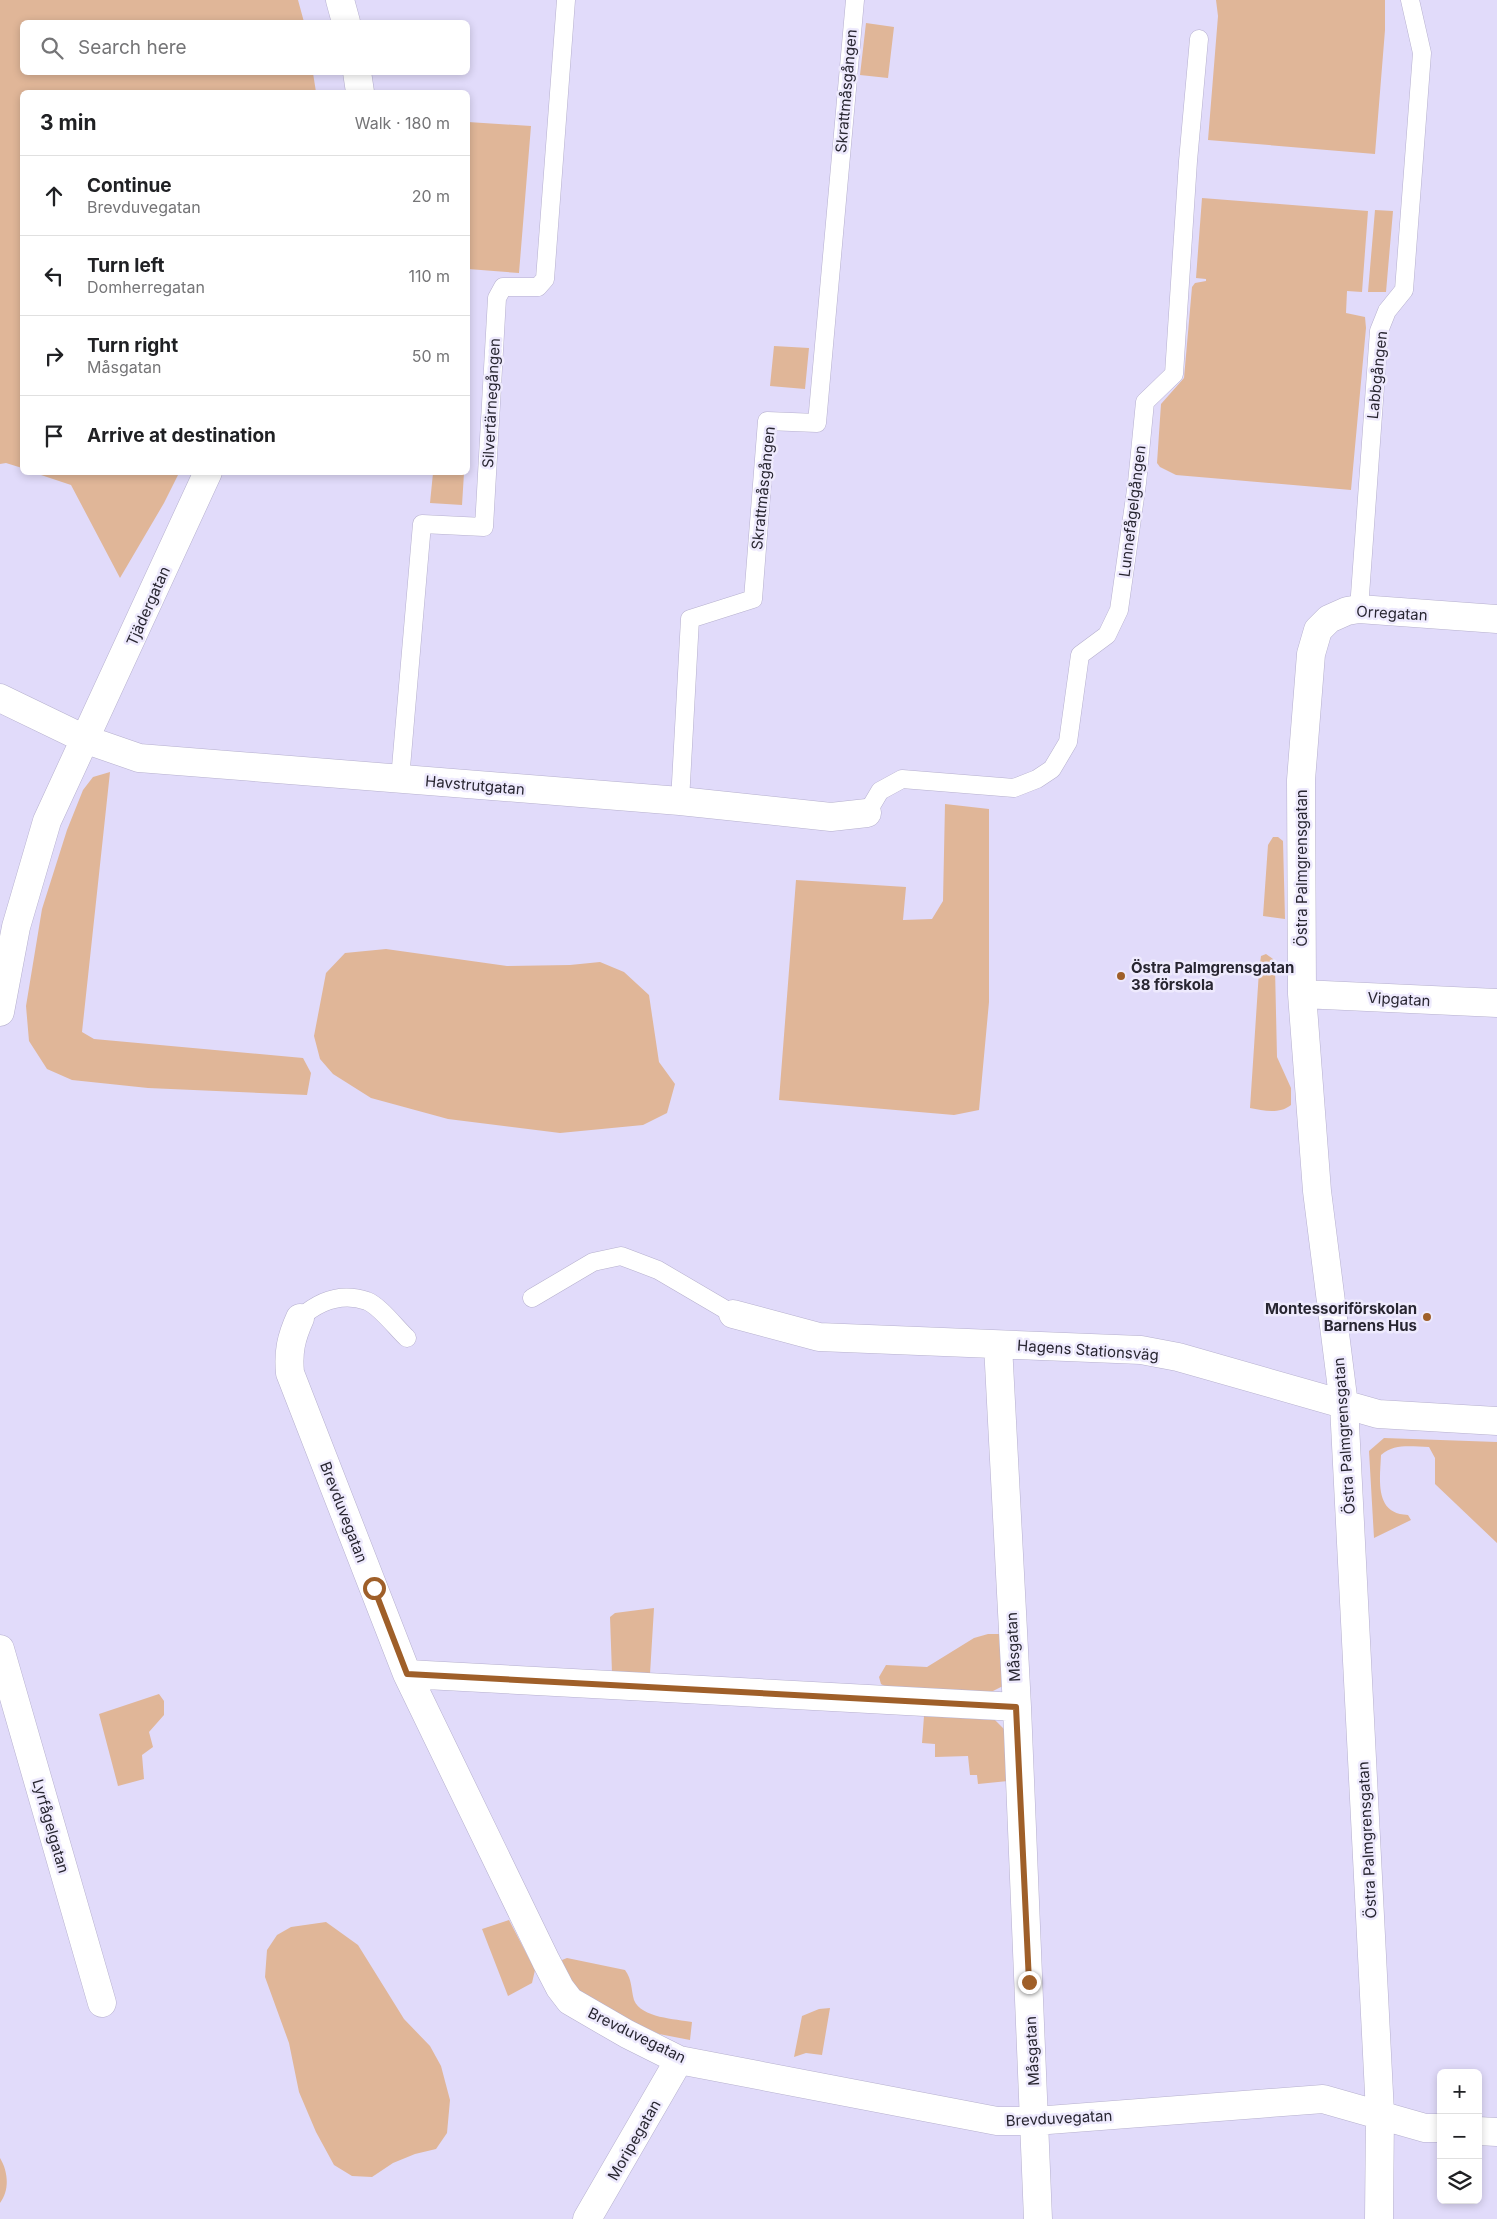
<!DOCTYPE html>
<html lang="en">
<head>
<meta charset="utf-8">
<style>
  body { margin:0; font-family:Inter,sans-serif; background:#f6f6f6; color:#202124 }
  .controls { position:absolute; right:15px; bottom:15px; display:grid; overflow:hidden; border-radius:8px; box-shadow:0 2px 8px #0003 }
  .controls button { width:45px; height:45px; display:grid; place-items:center; padding:0; border:0; border-bottom:1px solid #e0e0e0; background:#fff; color:#202124; font:25px sans-serif }
  .stop { position:absolute; width:15px; height:15px; margin:-11px; border:4px solid #9f5f29; border-radius:50%; background:#fff }
  .stop.end { background:#9f5f29; border-color:#fff; box-shadow:0 1px 5px #0008 }
  .list { margin:0; padding:0; list-style:none }
  h2 { display:flex; justify-content:space-between; align-items:center; height:65px; margin:0; padding:0 20px; font-size:21px }
  h2 small { font-size:16px; font-weight:400; color:#757577 }
  .list li { display:grid; grid-template-columns:32px 1fr auto; gap:15px; align-items:center; box-sizing:border-box; height:80px; padding:0 20px; border-top:1px solid #e0e0e0 }
  .list b { display:block; font-size:19px; white-space:nowrap }
  .list p { margin:0; font-size:16px; white-space:nowrap; color:#757577 }
  .list em { font-size:16px; font-style:normal; color:#757577 }
  .icon { flex:none; width:28px; height:28px; fill:none; stroke:currentColor; stroke-width:2; stroke-linecap:round; stroke-linejoin:round }
  .map { position:relative; flex:none; width:1497px; height:2219px; overflow:hidden }
  .search { position:absolute; background:#fff; box-shadow:0 2px 8px #0003; left:20px; top:20px; width:450px; height:55px; display:flex; align-items:center; gap:12px; box-sizing:border-box; padding:0 18px; border-radius:8px; color:#757577; font-size:19px }
  .panel { position:absolute; background:#fff; box-shadow:0 2px 8px #0003; left:20px; top:90px; width:450px; height:385px; border-radius:8px }
  .map>svg:first-child { display:block }
  .green { fill:#e0b698 }
  .lines { fill:none; stroke-linecap:round; stroke-linejoin:round }
  .service-casing { stroke:#b6b0ce; stroke-width:19 }
  .minor-casing { stroke:#b6b0ce; stroke-width:29 }
  .service { stroke:#fff; stroke-width:18 }
  .minor { stroke:#fff; stroke-width:28 }
  .route { stroke:#9f5f29; stroke-width:6 }
  .poi-dot { fill:#9f5f29; stroke:#eeeafd; stroke-width:2 }
  .labels { text-anchor:middle; dominant-baseline:central; stroke-width:5; stroke-linejoin:round; paint-order:stroke }
  .street-label { font-size:15px; fill:#282631; stroke:#eeeafd }
  .poi-label { font-size:15px; font-weight:bold; fill:#282631; stroke:#eeeafd; text-anchor:start }
</style>
</head>
<body>
<div class="map">
<svg width="1497" height="2219" viewBox="0 0 1497 2219">
  <rect width="100%" height="100%" fill="#e1dbfa"/>
  <!-- green -->
  <path class="green" d="M0,0H298L304,22H22V72L313,73L316,92H22V468L6,463L0,464Z
    M1216,0H1385V30L1375,154L1208,140L1218,16Z
    M866,23L894,27L888,78L860,75Z
    M468,122L531,126L519,273L468,269Z
    M1202,198L1368,211L1362,292L1347,291L1346,313L1365,317L1366,328L1351,490L1176,475L1160,467L1157,463L1161,404L1184,378L1192,287L1195,283L1206,281V279L1196,278Z
    M1375,210L1393,211L1386,292H1368Z
    M774,346L809,348L805,389L770,386Z
    M35,473H179L164,503L120,578L71,485Z
    M433,473H464L462,505L430,503Z
    M110,772L82,1032L94,1039L303,1058L311,1073L307,1095L148,1088L72,1080L47,1069L29,1041L26,1006L42,909L67,830L83,790L93,777Z
    M945,804L989,809V1002L979,1110L954,1115L779,1100L796,880L906,887L903,920L932,919L943,901Z
    M1273,837H1278L1283,841L1285,919L1263,916L1268,845Z
    M386,949L507,966L570,965L600,962L624,972L649,995L659,1062L675,1084L667,1113L643,1125L560,1133L448,1119L371,1098L333,1074L320,1059L314,1036L326,973L345,953Z
    M1266,954L1273,959L1275,968L1277,1057L1291,1088V1105C1280,1114 1264,1111 1250,1108L1259,971L1261,956Z
    M1384,1438L1497,1442V1543L1435,1484V1458L1429,1447C1412,1447 1395,1443 1381,1455C1380,1480 1374,1514 1408,1515L1411,1520L1374,1538L1369,1451Z
    M654,1608L650,1674L612,1673L610,1617L615,1613Z
    M988,1634H999L1003,1686L987,1694L888,1688L881,1684L879,1677L886,1665L927,1667L974,1638Z
    M159,1694L164,1701V1715L149,1732L153,1747L142,1755L144,1779L118,1786L99,1714Z
    M924,1716L995,1720L1005,1730L1008,1781L978,1784L977,1775H970L968,1756L935,1757V1744L922,1743Z
    M509,1920L535,1970L532,1983L508,1996L482,1929Z
    M326,1922L358,1945L404,2019L430,2046L441,2066L450,2100L447,2133L436,2149L415,2154L393,2163L372,2177L352,2176L334,2165L316,2132L299,2092L289,2043L265,1977L267,1950L277,1935L291,1927Z
    M567,1958L625,1970C632,1979 631,1989 634,2000C641,2018 676,2019 692,2022L690,2040L659,2034L580,1996L563,1966L562,1960Z
    M830,2008L822,2055L806,2053L794,2057L802,2016L819,2009Z
    M0,2158C8,2171 10,2190 0,2203Z"/>
  <g class="lines">
    <defs>
      <path id="service" d="M1359,609L1379,331L1387,311L1404,290L1422,53L1410,0
        M400,779L422,524L484,527L497,298L503,287H538L545,279L566,0
        M680,801L690,619L753,599L767,421L817,423L855,0
        M867,813L880,791L902,779L1014,788L1037,779L1052,769L1068,742L1080,655L1107,635L1119,610L1137,483L1145,402L1174,374L1188,161L1199,39
        M532,1298L593,1262L621,1256L658,1270L733,1314
        M300,1318C319,1301 341,1292 367,1301C380,1306 397,1329 407,1338"/>
      <path id="minor" d="M340,0L346,22
        M357,72L360,92
        M0,698L87,740L139,758L680,801L831,817L867,813
        M1302,994L1497,1003
        M0,1012L16,927L47,821L208,472
        M733,1314L819,1337L1141,1350L1178,1357L1378,1414L1497,1421
        M300,1318C291,1338 288,1352 290,1373L407,1674L546,1961L560,1988L570,2001L627,2034L679,2060L997,2121H1035L1323,2099L1425,2128H1441
        M998,1345L1017,1707L1038,2219
        M0,1649L102,2003
        M407,1674L1017,1707
        M1478,2131L1497,2132
        M587,2219L679,2060
        M1379,2219L1380,2113L1344,1405L1317,1191L1302,994L1301,780L1311,654L1318,630L1329,619L1347,611L1359,609L1497,619"/>
    </defs>
    <!-- service casing -->
    <use href="#service" class="service-casing"/>
    <!-- minor casing -->
    <use href="#minor" class="minor-casing"/>
    <!-- service -->
    <use href="#service" class="service"/>
    <!-- minor -->
    <use href="#minor" class="minor"/>
  </g>
  <g class="lines">
    <!-- route -->
    <path class="route" d="M374,1588L407,1674L1016,1707L1029,1982"/>
  </g>
  <!-- markers -->
  <g class="poi-dot">
    <circle cx="1121" cy="976" r="5"/>
    <circle cx="1427" cy="1317" r="5"/>
  </g>
  <g class="labels">
    <!-- street labels -->
    <g class="street-label">
      <text transform="translate(846 91) rotate(-85)">Skrattmåsgången</text>
      <text transform="translate(1377 375) rotate(-84)">Labbgången</text>
      <text transform="translate(491 403) rotate(-87)">Silvertärnegången</text>
      <text transform="translate(763 488) rotate(-84)">Skrattmåsgången</text>
      <text transform="translate(1132 511) rotate(-83)">Lunnefågelgången</text>
      <text transform="translate(148 606) rotate(-66)">Tjädergatan</text>
      <text transform="translate(1392 613) rotate(3)">Orregatan</text>
      <text transform="translate(475 785) rotate(5)">Havstrutgatan</text>
      <text transform="translate(1301 868) rotate(-90)">Östra Palmgrensgatan</text>
      <text transform="translate(1399 999) rotate(3)">Vipgatan</text>
      <text transform="translate(1088 1350) rotate(4)">Hagens Stationsväg</text>
      <text transform="translate(1344 1436) rotate(-94)">Östra Palmgrensgatan</text>
      <text transform="translate(344 1512) rotate(69)">Brevduvegatan</text>
      <text transform="translate(1013 1647) rotate(-93)">Måsgatan</text>
      <text transform="translate(51 1826) rotate(74)">Lyrfågelgatan</text>
      <text transform="translate(1367 1840) rotate(-93)">Östra Palmgrensgatan</text>
      <text transform="translate(637 2035) rotate(26)">Brevduvegatan</text>
      <text transform="translate(1032 2051) rotate(-93)">Måsgatan</text>
      <text transform="translate(1059 2118) rotate(-3)">Brevduvegatan</text>
      <text transform="translate(634 2140) rotate(-60)">Moripegatan</text>
    </g>
    <!-- poi labels -->
    <g class="poi-label">
      <text x="1131" y="967">Östra Palmgrensgatan<tspan x="1131" dy="17">38 förskola</tspan></text>
      <text x="1417" y="1308" text-anchor="end">Montessoriförskolan<tspan x="1417" dy="17">Barnens Hus</tspan></text>
    </g>
  </g>
</svg>
<div class="controls">
<button>+</button>
<button>−</button>
<button><svg class="icon" aria-label="layers" viewBox="0 0 24 24"><path d="M12 4l9 5-9 5-9-5zM3 14l9 5 9-5"/></svg></button>
</div>
<div class="stop" style="left:374px;top:1588px"></div>
<div class="stop end" style="left:1029px;top:1982px"></div>
<div class="search"><svg class="icon" aria-label="search" viewBox="0 0 24 24"><circle cx="10" cy="10" r="6"/><path d="M15 15l6 6"/></svg>Search here</div>
<section class="panel">
<h2>3 min<small>Walk · 180 m</small></h2>
<ul class="list">
<li><svg class="icon" aria-label="ahead" viewBox="0 0 24 24"><path d="M12 20V5M6 11l6-6 6 6"/></svg><div><b>Continue</b><p>Brevduvegatan</p></div><em>20 m</em></li>
<li><svg class="icon" aria-label="left" viewBox="0 0 24 24"><path d="M17 20v-9H6M10 6l-5 5 5 5"/></svg><div><b>Turn left</b><p>Domherregatan</p></div><em>110 m</em></li>
<li><svg class="icon" aria-label="right" viewBox="0 0 24 24"><path d="M7 20v-9h11M14 6l5 5-5 5"/></svg><div><b>Turn right</b><p>Måsgatan</p></div><em>50 m</em></li>
<li><svg class="icon" aria-label="arrive" viewBox="0 0 24 24"><path d="M6 21V4h12l-3 4 3 4H6"/></svg><div><b>Arrive at destination</b></div></li>
</ul>
</section>
</div>
</body>
</html>
